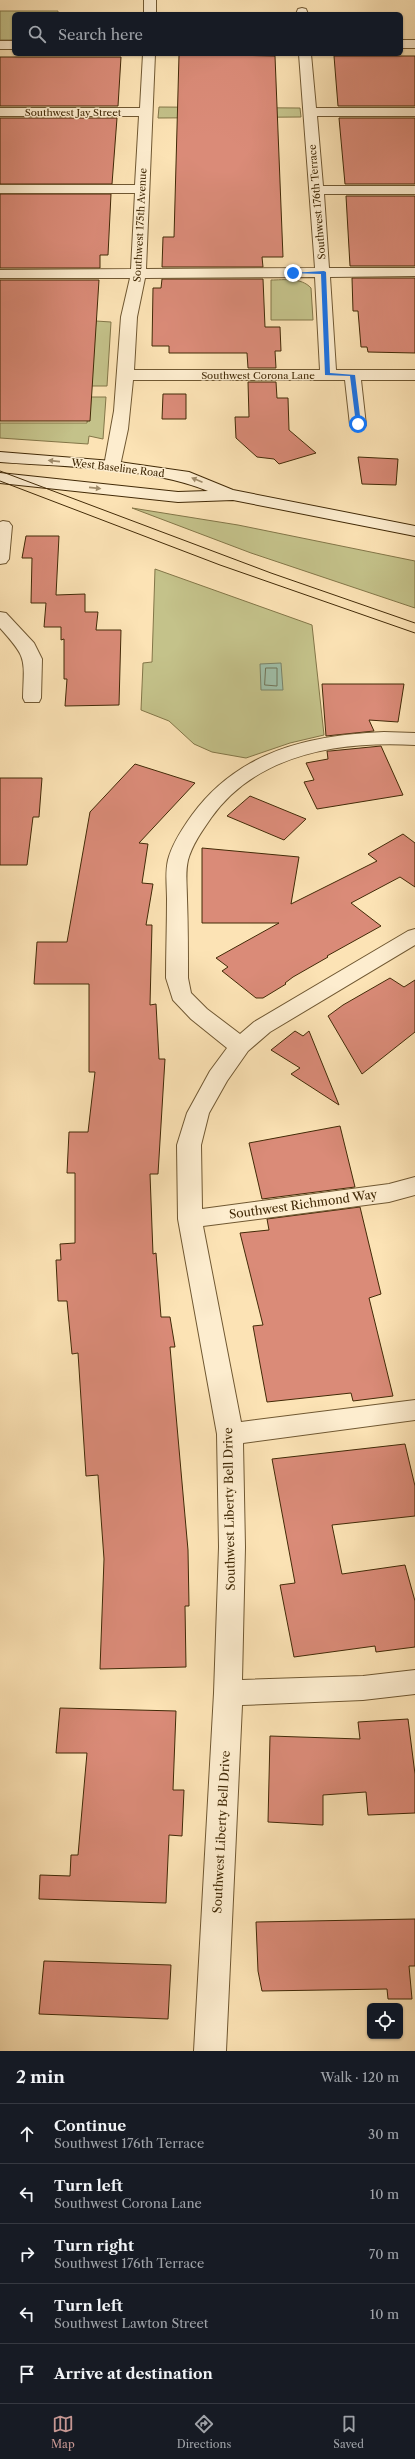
<!DOCTYPE html>
<html lang="en">
<head>
<meta charset="utf-8">
<style>
  body { margin:0; font-family:"Libre Caslon Text",serif; background:#242831; color:#f1f3f6 }
  .controls { position:absolute; right:12px; bottom:12px; display:grid; overflow:hidden; border-radius:6px; box-shadow:0 1px 3px #0004 }
  .controls button { width:36px; height:36px; display:grid; place-items:center; padding:0; border:0; border-bottom:1px solid #363941; background:#171b24; color:#f1f3f6; font:20px sans-serif }
  .stop { position:absolute; width:12px; height:12px; margin:-9px; border:3px solid #1a73e8; border-radius:50%; background:#fff }
  .stop.end { background:#1a73e8; border-color:#fff; box-shadow:0 1px 4px #0008 }
  .list { margin:0; padding:0; list-style:none }
  h2 { display:flex; justify-content:space-between; align-items:center; height:52px; margin:0; padding:0 16px; font-size:17px }
  h2 small { font-size:13px; font-weight:400; color:#9ea1a6 }
  .list li { display:grid; grid-template-columns:26px 1fr auto; gap:12px; align-items:center; box-sizing:border-box; height:60px; padding:0 16px; border-top:1px solid #363941 }
  .list b { display:block; font-size:15px; white-space:nowrap }
  .list p { margin:0; font-size:13px; white-space:nowrap; color:#9ea1a6 }
  .list em { font-size:13px; font-style:normal; color:#9ea1a6 }
  .icon { flex:none; width:22px; height:22px; fill:none; stroke:currentColor; stroke-width:2; stroke-linecap:round; stroke-linejoin:round }
  .map { position:relative; flex:none; width:415px; height:2051px; overflow:hidden }
  .search { position:absolute; background:#171b24; box-shadow:0 1px 3px #0004; left:12px; right:12px; top:12px; height:44px; display:flex; align-items:center; gap:10px; box-sizing:border-box; padding:0 14px; border-radius:6px; color:#9ea1a6; font-size:15px }
  .sheet { height:352px; background:#171b24 }
  nav { display:flex; justify-content:space-around; align-items:center; box-sizing:border-box; height:56px; border-top:1px solid #363941; background:#171b24; font-size:11px; color:#9ea1a6 }
  nav a { display:grid; justify-items:center; gap:2px }
  nav .on { color:#c59692 }
  .map>svg:first-child { display:block }
  .green { fill:#c4c28a; stroke:#837648 }
  .water { fill:#a0bfa8; stroke:#7a8368 }
  .lines { fill:none; stroke-linecap:round; stroke-linejoin:round }
  .shore { stroke:#717458; stroke-width:1 }
  .building { fill:#da8b78; stroke:#422a07 }
  .street-casing { stroke:#705832; stroke-width:2 }
  .secondary-casing { stroke:#422a07; stroke-width:2 }
  .street { fill:#fdedcf; fill-rule:evenodd }
  .secondary { fill:#fdedcf; fill-rule:evenodd }
  .tram { stroke:#422a07; stroke-width:1 }
  .oneway { fill:#a08c6b }
  .route { fill:#1a73e8 }
  .labels { text-anchor:middle; dominant-baseline:central; stroke-width:3; stroke-linejoin:round; paint-order:stroke }
  .far-street-label { font-size:10px; fill:#422a07; stroke:#fdedcf }
  .street-label { font-size:12px; fill:#422a07; stroke:#fdedcf }
</style>
</head>
<body>
<div class="map">
<svg width="415" height="2051" viewBox="0 0 415 2051">
  <rect width="100%" height="100%" fill="#fce3b5"/>
  <filter id="stains"><feTurbulence type="fractalNoise" baseFrequency=".005" numOctaves="4"/><feColorMatrix values="0 0 0 0 .2 0 0 0 0 .09 0 0 0 0 .02 0 0 0 .5 -.17"/></filter>
  <radialGradient id="worn" r=".72"><stop offset=".6" stop-color="#630" stop-opacity="0"/><stop offset="1" stop-color="#630" stop-opacity=".3"/></radialGradient>
  <!-- green -->
  <path class="green" d="M0,11H58V14H14V40H0Z
    M159,107L300,108L301,117L158,118Z
    M271,280C284,280 301,277 311,288L313,320H271Z
    M96,321L111,322L107,386H90Z
    M89,397H106L103,439L89,436L88,444L0,438V423H87Z
    M132,508L238,525L415,561V608L251,553Z
    M155,569L312,625L324,735L290,743L246,758L212,752L194,744L169,721L141,710L143,663L152,662Z"/>
  <!-- water -->
  <path class="water" d="M281,663L283,690H261L260,664Z"/>
  <g class="lines">
    <!-- shore -->
    <path class="shore" d="M266,668H277V686L265,685Z"/>
  </g>
  <!-- building -->
  <path class="building" d="M183,54L275,56L283,257H262L263,267H162L163,237H174L179,55Z
    M334,56H415V106H338Z
    M0,57H121L118,106H0Z
    M0,118H117L112,184H0Z
    M339,118H415V184H345Z
    M0,194H111L108,255H100V268H0Z
    M346,196H415V266H350Z
    M352,278H415V353L368,352L367,347H361L358,311H353Z
    M162,279H263L265,327H280L281,351H275L276,368H248L247,353H169V346H152L153,288H161Z
    M0,280H99L90,421H0Z
    M248,382H276L277,398H288L289,430L316,453L279,464L274,459L257,457L236,438L235,417H249Z
    M163,394H186V419H162Z
    M358,457L398,459L396,485L362,484Z
    M26,536H59L56,595L85,594V612H98L96,630H121L119,705L65,706L67,679H64V639L61,640V627H44L46,603H31L32,558H22Z
    M322,684H404L398,722L369,720L374,731L326,736Z
    M381,746L403,795L317,809L304,782L314,780L306,763L328,759L327,751H330Z
    M135,764L195,783L139,843L148,844L142,883L153,884L146,925H152L150,1005L156,1004L159,1059H165L158,1174H150L153,1254L156,1253L161,1317H170L175,1347H170L188,1550L189,1606H185L186,1667L100,1669L104,1559L98,1475L86,1476L78,1353L72,1354L67,1301H58L56,1260H61L60,1244L75,1243V1173H67L69,1132H88L95,1072H89V984H34L37,942H67L90,812Z
    M0,778H42L39,817H33L27,865H0Z
    M250,796L306,819L284,840L227,816Z
    M403,834L415,843V887L400,877L351,903L381,926L327,956L328,957L293,977L285,983L286,984L263,998H256L222,971L228,967L216,958L279,923H202V848L299,857L291,904L377,861L368,854Z
    M390,978L404,987L415,980V1032L362,1074L328,1016L343,1005Z
    M295,1031L303,1036L309,1031L339,1105L291,1074L300,1068L271,1050Z
    M340,1126L355,1187L262,1199L249,1143Z
    M360,1207L381,1294L369,1298L393,1396L353,1401L351,1393L267,1402L253,1326L263,1325L240,1233L269,1230L267,1219Z
    M405,1444L415,1486V1516L332,1525L342,1574L405,1565L415,1601V1647L376,1652L375,1646L294,1657L280,1585L295,1583L272,1459Z
    M60,1708L176,1711L173,1790H184L182,1836L169,1835L166,1903L39,1899L40,1875L70,1876L71,1855H78L87,1753H56Z
    M408,1719L415,1774V1813L368,1815L366,1792L323,1795V1825L268,1822L270,1736L360,1739L358,1722Z
    M415,1919V1966H409L412,1999H388L387,1989L262,1991L258,1971L256,1922Z
    M44,1961L171,1965L168,2019L39,2014Z"/>
  <g class="lines">
    <defs>
      <path id="street" d="M144,0H156V14H144Z
        M302,8L306,9L308,14H296L298,9Z
        M401,40H415V48H401Z
        M0,41H14V49H0Z
        M143,54H155L146,269L315,268L299,54H311L316,108H415V116H317L323,186H415V194H324L329,268H415V276L330,277L336,370H415V380H361L366,425L364,428H352L350,425L345,380H133L128,429L120,466L118,470H106L104,466L114,411L121,317L130,278H0V270L131,269L135,193H0V185H135L139,116H0V108H140ZM315,277L320,370H134L137,317L145,278Z
        M3,521L9,522L12,526L9,559L6,563L0,564V522Z
        M0,612L6,613L34,643L42,659L41,698L39,702H25L23,698C24,658 28,659 0,628Z
        M384,732L415,733V745C341,741 257,753 211,818C202,831 192,845 188,860C185,873 187,886 187,899C188,926 188,952 188,978L191,993L207,1009L240,1034L254,1022L408,931L415,929V945L270,1032L248,1051L227,1081L209,1113L201,1145L202,1209L389,1184L415,1177V1195L389,1202L203,1226L241,1422L415,1400V1420L243,1443L245,1547L242,1680L363,1676L415,1670V1694L363,1700L242,1705L226,2051H194L214,1693L219,1547L217,1434L178,1219L177,1145L187,1113L210,1071L227,1048L191,1019L173,1000L166,978C166,952 167,926 167,899C167,886 165,873 168,860C172,844 182,829 192,815C239,751 309,735 384,732Z"/>
      <path id="secondary" d="M0,452L112,461L189,472L233,490L415,526V536L233,500L178,502L0,483V473L178,492L208,491C149,467 65,467 0,462Z"/>
    </defs>
    <!-- street casing -->
    <use href="#street" class="street-casing"/>
    <!-- secondary casing -->
    <use href="#secondary" class="secondary-casing"/>
    <!-- street -->
    <use href="#street" class="street"/>
    <!-- secondary -->
    <use href="#secondary" class="secondary"/>
    <!-- tram -->
    <path class="tram" d="M0,471L271,573L415,623
      M0,481L220,565L415,633"/>
  </g>
  <!-- one-way arrows -->
  <defs><path id="oneway-solid" d="M-6-.8H1V-3.2L6.5 0L1 3.2V.8H-6Z"/></defs>
  <g class="oneway">
    <use href="#oneway-solid" transform="translate(54 461) rotate(-174)"/>
    <use href="#oneway-solid" transform="translate(197 480) rotate(-157)"/>
    <use href="#oneway-solid" transform="translate(95 488) rotate(6)"/>
  </g>
  <!-- route -->
  <path class="route" d="M324,271L326,272L330,373L355,375L361,424L358,426L356,424L350,376L325,375L321,274L291,273Z"/>
  <g class="labels">
    <!-- far-street labels -->
    <g class="far-street-label">
      <text x="73" y="112">Southwest Jay Street</text>
      <text transform="translate(317 202) rotate(-95)">Southwest 176th Terrace</text>
      <text transform="translate(140 225) rotate(-87)">Southwest 175th Avenue</text>
      <text x="258" y="375">Southwest Corona Lane</text>
      <text transform="translate(118 468) rotate(7)">West Baseline Road</text>
    </g>
    <!-- street labels -->
    <g class="street-label">
      <text transform="translate(303 1204) rotate(-8)">Southwest Richmond Way</text>
      <text transform="translate(229 1509) rotate(-91)">Southwest Liberty Bell Drive</text>
      <text transform="translate(221 1832) rotate(-87)">Southwest Liberty Bell Drive</text>
    </g>
  </g>
  <rect width="100%" height="100%" filter="url(#stains)"/>
  <rect width="100%" height="100%" fill="url(#worn)"/>
</svg>
<div class="controls">
<button><svg class="icon" aria-label="locate" viewBox="0 0 24 24"><circle cx="12" cy="12" r="6"/><path d="M12 2v4M12 18v4M2 12h4M18 12h4"/></svg></button>
</div>
<div class="stop" style="left:358px;top:424px"></div>
<div class="stop end" style="left:293px;top:273px"></div>
<div class="search"><svg class="icon" aria-label="search" viewBox="0 0 24 24"><circle cx="10" cy="10" r="6"/><path d="M15 15l6 6"/></svg>Search here</div>
</div>
<section class="sheet">
<h2>2 min<small>Walk · 120 m</small></h2>
<ul class="list">
<li><svg class="icon" aria-label="ahead" viewBox="0 0 24 24"><path d="M12 20V5M6 11l6-6 6 6"/></svg><div><b>Continue</b><p>Southwest 176th Terrace</p></div><em>30 m</em></li>
<li><svg class="icon" aria-label="left" viewBox="0 0 24 24"><path d="M17 20v-9H6M10 6l-5 5 5 5"/></svg><div><b>Turn left</b><p>Southwest Corona Lane</p></div><em>10 m</em></li>
<li><svg class="icon" aria-label="right" viewBox="0 0 24 24"><path d="M7 20v-9h11M14 6l5 5-5 5"/></svg><div><b>Turn right</b><p>Southwest 176th Terrace</p></div><em>70 m</em></li>
<li><svg class="icon" aria-label="left" viewBox="0 0 24 24"><path d="M17 20v-9H6M10 6l-5 5 5 5"/></svg><div><b>Turn left</b><p>Southwest Lawton Street</p></div><em>10 m</em></li>
<li><svg class="icon" aria-label="arrive" viewBox="0 0 24 24"><path d="M6 21V4h12l-3 4 3 4H6"/></svg><div><b>Arrive at destination</b></div></li>
</ul>
</section>
<nav>
<a class="on"><svg class="icon" aria-label="map" viewBox="0 0 24 24"><path d="M3 6l6-2 6 2 6-2v14l-6 2-6-2-6 2zM9 4v14M15 6v14"/></svg>Map</a>
<a><svg class="icon" aria-label="directions" viewBox="0 0 24 24"><path d="M12 3l9 9-9 9-9-9zM9 14v-3h6M13 9l2 2-2 2"/></svg>Directions</a>
<a><svg class="icon" aria-label="saved" viewBox="0 0 24 24"><path d="M7 4h10v16l-5-4-5 4z"/></svg>Saved</a>
</nav>
</body>
</html>
